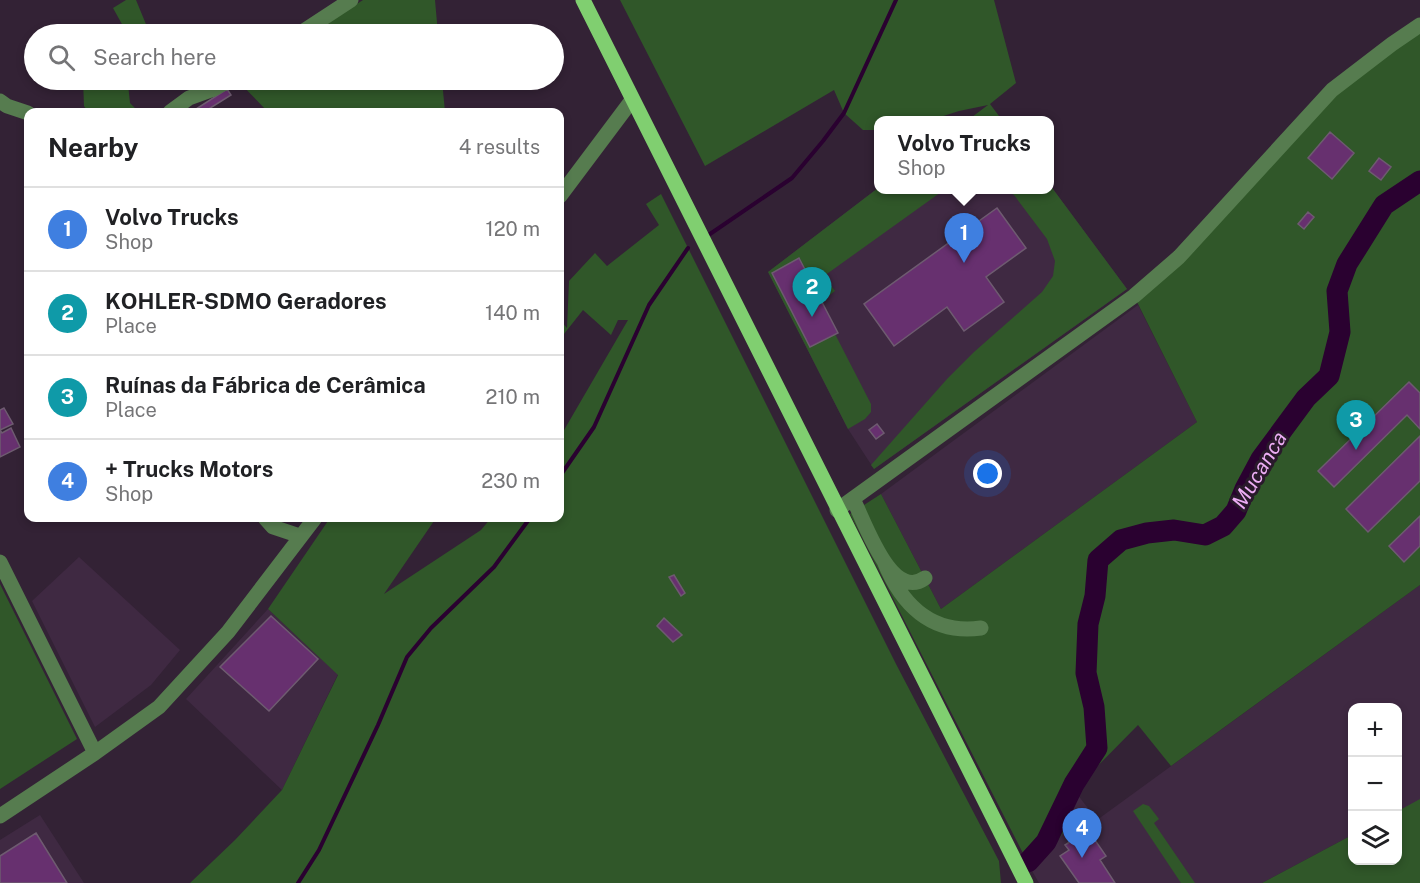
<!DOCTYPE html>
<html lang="en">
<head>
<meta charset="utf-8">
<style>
  body { margin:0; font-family:"Public Sans",sans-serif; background:#f6f6f6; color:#202124 }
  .controls { position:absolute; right:18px; bottom:18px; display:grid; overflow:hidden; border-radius:12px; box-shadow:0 3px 9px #0003 }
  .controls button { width:54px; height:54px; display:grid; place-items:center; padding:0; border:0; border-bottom:2px solid #e0e0e0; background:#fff; color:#202124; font:30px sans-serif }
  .you { position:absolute; left:988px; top:474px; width:21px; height:21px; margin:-15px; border:4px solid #fff; border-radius:50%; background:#1a73e8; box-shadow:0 0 0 9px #1a73e833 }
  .badge { display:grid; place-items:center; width:39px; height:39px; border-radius:50%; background:#db2777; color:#fff; font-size:20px; font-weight:700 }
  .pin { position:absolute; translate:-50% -50px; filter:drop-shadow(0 2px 3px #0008) }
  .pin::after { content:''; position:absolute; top:32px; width:21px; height:18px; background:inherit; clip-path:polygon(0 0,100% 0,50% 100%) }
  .popup { position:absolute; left:874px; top:116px; width:180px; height:78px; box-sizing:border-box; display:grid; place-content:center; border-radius:12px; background:#fff; filter:drop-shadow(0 2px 4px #0005); font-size:20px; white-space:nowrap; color:#757577 }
  .popup b { font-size:22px; color:#202124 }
  .popup::after { content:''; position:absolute; left:50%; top:100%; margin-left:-12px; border:12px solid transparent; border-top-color:#fff }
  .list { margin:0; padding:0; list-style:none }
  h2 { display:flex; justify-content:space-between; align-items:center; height:78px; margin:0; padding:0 24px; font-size:26px }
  h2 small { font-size:20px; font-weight:400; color:#757577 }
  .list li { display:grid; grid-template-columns:39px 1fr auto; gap:18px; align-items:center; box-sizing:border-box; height:84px; padding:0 24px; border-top:2px solid #e0e0e0 }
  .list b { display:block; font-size:22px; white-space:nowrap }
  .list p { margin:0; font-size:20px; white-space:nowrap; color:#757577 }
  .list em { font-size:20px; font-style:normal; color:#757577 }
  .icon { flex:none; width:33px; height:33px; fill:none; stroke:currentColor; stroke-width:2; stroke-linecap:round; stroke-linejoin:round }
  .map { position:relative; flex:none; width:1420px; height:883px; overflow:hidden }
  .search { position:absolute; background:#fff; box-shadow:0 3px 9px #0003; left:24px; top:24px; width:540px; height:66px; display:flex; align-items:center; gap:15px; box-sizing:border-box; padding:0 21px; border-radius:33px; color:#757577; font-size:22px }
  .panel { position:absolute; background:#fff; box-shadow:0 3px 9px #0003; left:24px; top:108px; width:540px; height:414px; border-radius:12px }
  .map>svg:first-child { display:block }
  .built { fill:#3f2942 }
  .green { fill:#305729 }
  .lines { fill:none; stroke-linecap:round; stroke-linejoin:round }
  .stream { stroke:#2a0130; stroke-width:4 }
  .river { stroke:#2a0130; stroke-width:21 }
  .building { fill:#67306f; stroke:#6e5b70; stroke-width:1.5 }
  .minor { stroke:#567c4f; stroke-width:15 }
  .major { stroke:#80cf70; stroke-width:15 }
  .labels { text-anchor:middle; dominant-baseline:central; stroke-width:6; stroke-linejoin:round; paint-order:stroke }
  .water-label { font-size:21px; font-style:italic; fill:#ecadf4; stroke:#29192b }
</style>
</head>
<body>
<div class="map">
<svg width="1420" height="883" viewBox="0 0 1420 883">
  <rect width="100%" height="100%" fill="#332235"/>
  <!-- built -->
  <path class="built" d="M1050,185L1127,289L874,469L848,429L768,272L878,188L1050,190Z
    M1138,305L1197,422L941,609L881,494Z
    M79,557L180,650L151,685L95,727L32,601Z
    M1420,585V800L1398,812V708H1352V835L1262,883H1039L1031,869L1049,854L1069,816L1074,790L1097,820Z
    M268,609L338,674L282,790L186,699Z
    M40,815L84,883H0V840Z"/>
  <!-- green -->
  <path class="green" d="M126,0H136L150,34H119L123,26L113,8Z
    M363,0H435L438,34H310Z
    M620,0H994L1016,83L990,104L1002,120H968L988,105L959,111L931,120L878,121V130H863L844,113L834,90L705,166Z
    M1420,25V585L1171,766L1138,725L1074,790L1063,833L1049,854L1031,869L850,514L881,494L941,609L1197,422L1134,296L1332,90Z
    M83,80H131L128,84L130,103L139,112H88L84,106Z
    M240,80H442L445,112H268L238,81Z
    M1050,185L1127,289L874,469L871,465L947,379L974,352L1042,292L1053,276L1055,261L1047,239L1014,195L1006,190H1050Z
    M878,188L944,190L824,276L835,291L822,301L800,259L772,273L810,347L835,334L871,404V412L865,419L848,429L768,272Z
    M661,194L896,664L999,861L1001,883H190L235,840L282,790L338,675L268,609L330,518H436L384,594L481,530L491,518H560V437L628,320H618L611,335L583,310L560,339V320L567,328L569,281L595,253L607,266L659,225L646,204Z
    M0,584L77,739L0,789Z
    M1420,799V883H1262L1352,835V860H1398V811Z
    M1143,804L1149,806L1159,819L1154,823L1195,883H1181L1133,811Z"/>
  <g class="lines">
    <!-- stream -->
    <path class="stream" d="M710,234L792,178L823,141L844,113L896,0
      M560,476L594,427L649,305L688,248
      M298,883L319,850L378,725L407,657L431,628L494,567L530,518"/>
    <!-- river -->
    <path class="river" d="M1028,862L1046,842L1074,784L1097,748L1094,707L1086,673L1088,624L1095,596L1098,560L1121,540L1147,533L1174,530L1205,535L1223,526L1236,511L1245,489L1261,459L1306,398L1329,376L1340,332L1337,291L1347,264L1384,205L1420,181"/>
  </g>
  <!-- building -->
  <path class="building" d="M227,89L231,95L204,112H195L193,111Z
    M1330,132L1354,153L1332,179L1308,158Z
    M1379,158L1391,167L1381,180L1369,171Z
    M997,208L1026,248L986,277L1004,302L964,331L947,307L894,346L864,304Z
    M1308,212L1314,217L1304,229L1298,224Z
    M799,258L838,333L810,347L772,273Z
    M1409,382L1420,393V429L1407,415L1334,487L1318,471Z
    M4,408L13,424L0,430L2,433L11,428L20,447L0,457V410Z
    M877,424L884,433L876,439L869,430Z
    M1420,436V481L1368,532L1346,509Z
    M1420,516V546L1404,562L1389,546Z
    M674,575L685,593L681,596L669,577Z
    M271,616L318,659L269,711L220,667Z
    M664,618L682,635L673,642L657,626Z
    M1088,830L1106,856L1100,860L1115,883H1079L1060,856L1069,850L1065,845Z
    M36,833L67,883H0V856Z"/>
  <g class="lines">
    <!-- minor -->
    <path class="minor" d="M299,34L351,0
      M0,101L7,106L28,113
      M170,112L189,98L211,90L230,80
      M560,196L632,100
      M853,499C865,522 891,602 925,578
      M837,510L1134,296L1179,257L1332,90L1392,44L1420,25
      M265,518L273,527L300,536
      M884,561C901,604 931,635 981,628
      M0,562L95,753
      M0,816L95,753L159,707L228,632L315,518"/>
    <!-- major -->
    <path class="major" d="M583,0L1026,883"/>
  </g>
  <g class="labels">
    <!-- water labels -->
    <g class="water-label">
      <text transform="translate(1259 470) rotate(-59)">Mucanca</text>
    </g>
  </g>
</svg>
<div class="controls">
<button>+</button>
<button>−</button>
<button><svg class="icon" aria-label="layers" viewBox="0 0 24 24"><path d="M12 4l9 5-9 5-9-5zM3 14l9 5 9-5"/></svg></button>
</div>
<div class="you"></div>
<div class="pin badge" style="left:964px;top:263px;background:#3f7fe0">1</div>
<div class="popup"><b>Volvo Trucks</b>Shop</div>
<div class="pin badge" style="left:812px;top:317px;background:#0f9aa8">2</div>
<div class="pin badge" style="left:1356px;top:450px;background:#0f9aa8">3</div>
<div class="pin badge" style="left:1082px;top:858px;background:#3f7fe0">4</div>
<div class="search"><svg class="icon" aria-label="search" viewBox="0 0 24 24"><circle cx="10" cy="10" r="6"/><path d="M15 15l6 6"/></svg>Search here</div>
<section class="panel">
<h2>Nearby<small>4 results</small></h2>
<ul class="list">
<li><span class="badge" style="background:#3f7fe0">1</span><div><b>Volvo Trucks</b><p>Shop</p></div><em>120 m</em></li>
<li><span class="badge" style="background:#0f9aa8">2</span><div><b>KOHLER-SDMO Geradores</b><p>Place</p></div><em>140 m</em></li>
<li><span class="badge" style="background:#0f9aa8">3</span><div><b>Ruínas da Fábrica de Cerâmica</b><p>Place</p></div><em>210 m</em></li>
<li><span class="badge" style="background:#3f7fe0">4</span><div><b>+ Trucks Motors</b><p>Shop</p></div><em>230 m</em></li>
</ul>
</section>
</div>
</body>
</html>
